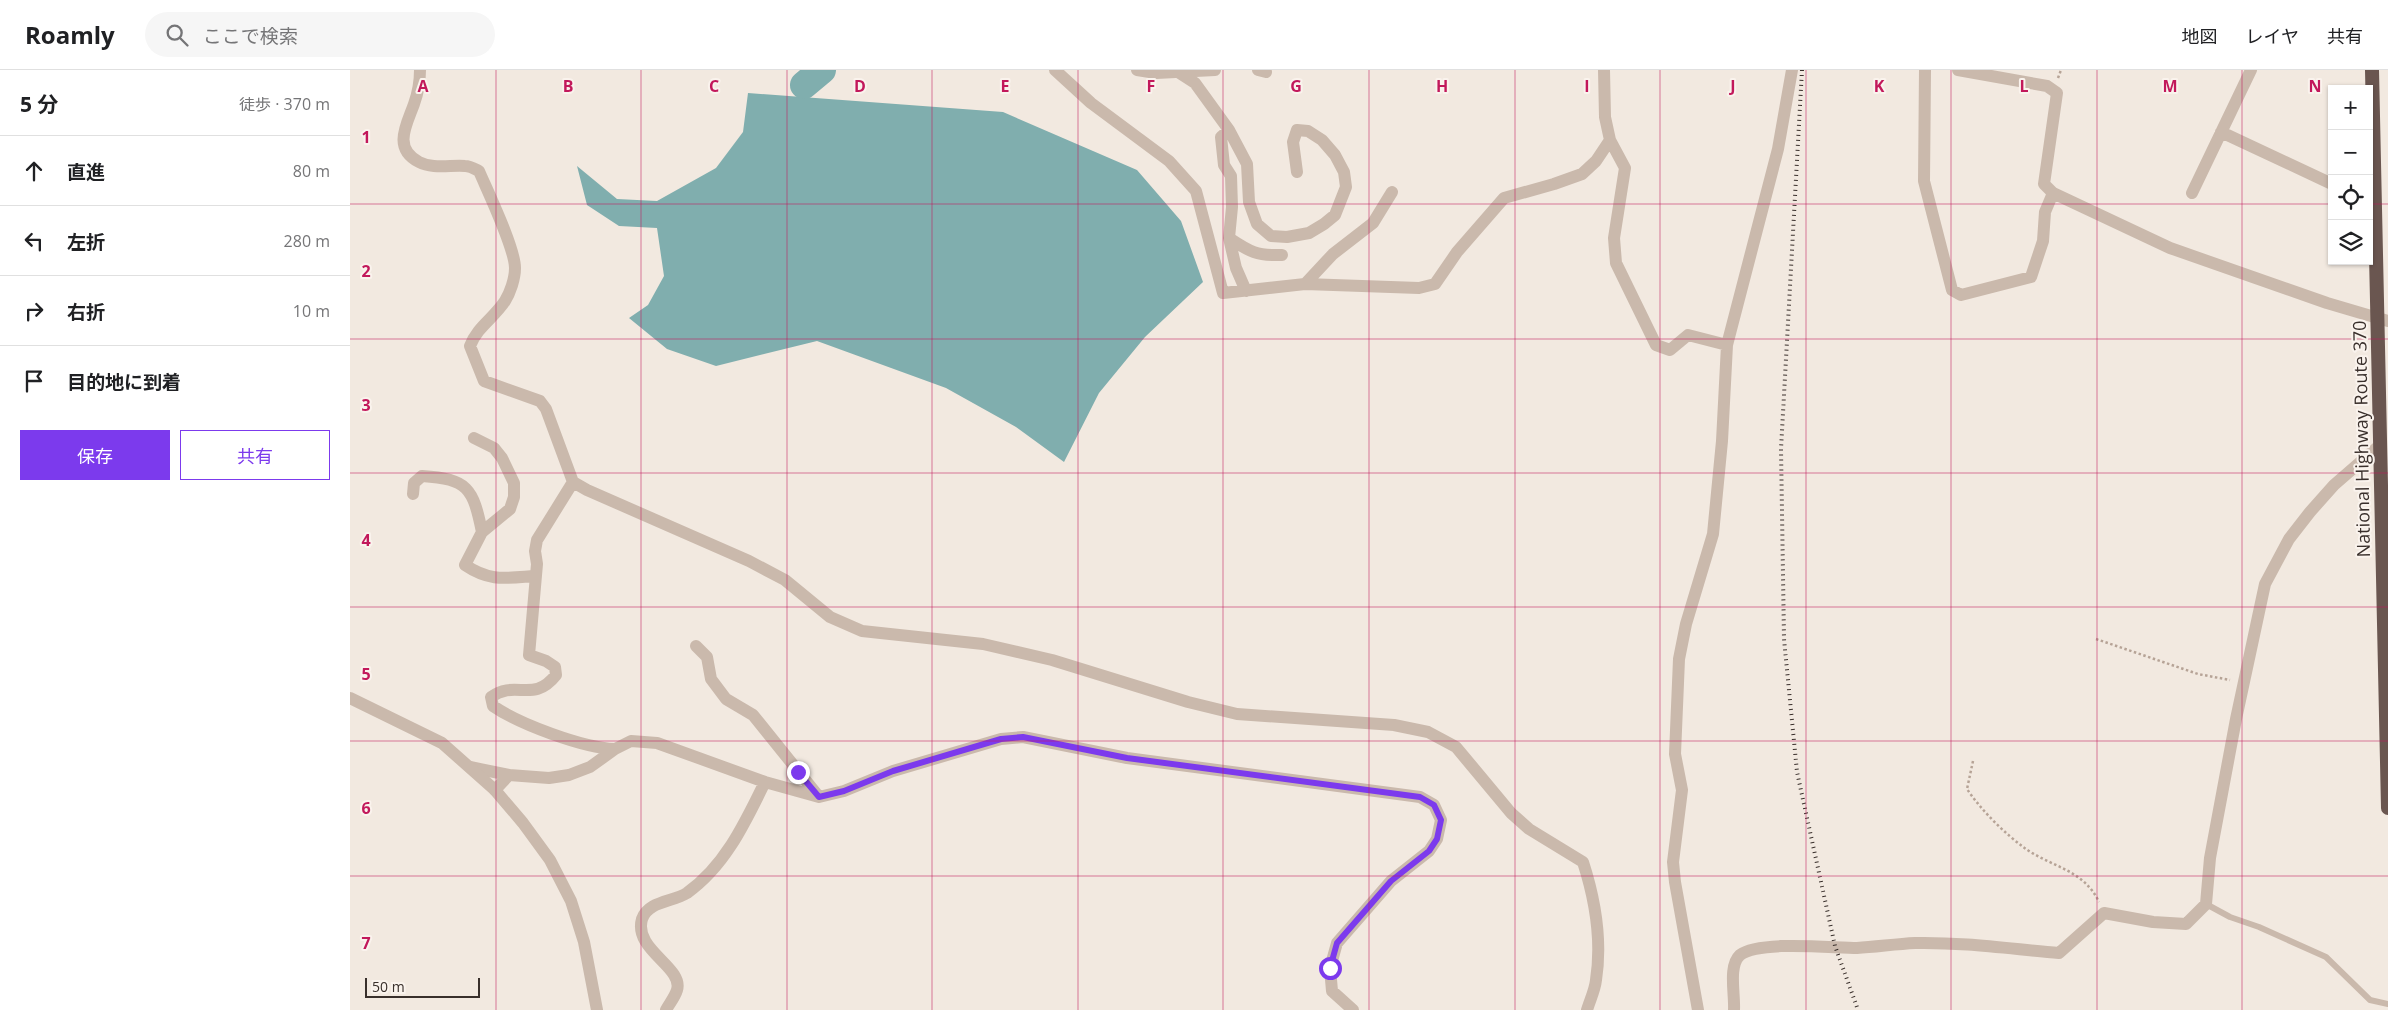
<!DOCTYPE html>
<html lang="ja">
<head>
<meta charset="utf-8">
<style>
  body { margin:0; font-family:"Open Sans","Noto Sans JP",sans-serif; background:#f6f6f6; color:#202124 }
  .controls { position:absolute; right:15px; top:15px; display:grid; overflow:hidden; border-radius:0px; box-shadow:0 1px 4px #0004 }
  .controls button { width:45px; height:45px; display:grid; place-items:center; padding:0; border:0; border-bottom:1px solid #e0e0e0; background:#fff; color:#202124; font:25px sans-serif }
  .scale { position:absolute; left:15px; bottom:12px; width:115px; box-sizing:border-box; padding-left:5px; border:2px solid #392f2b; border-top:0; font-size:14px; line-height:18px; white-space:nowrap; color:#392f2b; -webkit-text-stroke:4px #faf3ed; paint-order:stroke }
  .stop { position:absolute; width:15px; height:15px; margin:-11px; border:4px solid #7c3aed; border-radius:50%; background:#fff }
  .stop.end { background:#7c3aed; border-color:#fff; box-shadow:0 1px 5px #0008 }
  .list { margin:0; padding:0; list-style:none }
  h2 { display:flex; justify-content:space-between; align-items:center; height:65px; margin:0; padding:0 20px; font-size:21px }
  h2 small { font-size:16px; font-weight:400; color:#757577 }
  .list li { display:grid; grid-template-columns:32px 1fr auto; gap:15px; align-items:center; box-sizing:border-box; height:70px; padding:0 20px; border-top:1px solid #e0e0e0 }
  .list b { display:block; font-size:19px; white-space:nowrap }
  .list em { font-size:16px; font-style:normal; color:#757577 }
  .actions { display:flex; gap:10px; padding:15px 20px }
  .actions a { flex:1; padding:11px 0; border:1px solid #7c3aed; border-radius:0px; text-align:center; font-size:18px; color:#7c3aed }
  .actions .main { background:#7c3aed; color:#fff }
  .icon { flex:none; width:28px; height:28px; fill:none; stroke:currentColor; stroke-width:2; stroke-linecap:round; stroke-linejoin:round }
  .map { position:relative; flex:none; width:2038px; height:940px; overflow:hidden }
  header { display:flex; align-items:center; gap:30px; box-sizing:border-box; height:70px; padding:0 25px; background:#fff; border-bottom:1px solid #e0e0e0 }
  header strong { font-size:24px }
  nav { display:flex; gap:28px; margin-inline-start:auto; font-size:18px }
  .search { width:350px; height:45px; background:#f6f6f6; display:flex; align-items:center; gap:12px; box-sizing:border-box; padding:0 18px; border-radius:28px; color:#757577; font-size:19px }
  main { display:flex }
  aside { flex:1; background:#fff }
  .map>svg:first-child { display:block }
  .water { fill:#80aeae }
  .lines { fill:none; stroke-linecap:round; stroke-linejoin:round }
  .river { stroke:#80aeae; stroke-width:28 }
  .path { stroke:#b6a396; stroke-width:2.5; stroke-dasharray:2.5 2.5; stroke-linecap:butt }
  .service { stroke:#cab9ac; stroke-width:6 }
  .minor { stroke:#cab9ac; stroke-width:12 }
  .tertiary { stroke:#cab9ac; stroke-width:12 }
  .trunk { stroke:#6a5650; stroke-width:14 }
  .rail { stroke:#392f2b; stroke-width:4; stroke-dasharray:1 4; stroke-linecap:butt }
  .route { stroke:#7c3aed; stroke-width:6 }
  .grid { fill:none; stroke:#c2185b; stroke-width:1; stroke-opacity:0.55 }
  .labels { text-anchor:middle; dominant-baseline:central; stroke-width:4; stroke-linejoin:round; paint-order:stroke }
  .street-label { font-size:18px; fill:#392f2b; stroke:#faf3ed }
  .grid-label { font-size:16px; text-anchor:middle; font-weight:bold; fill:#c2185b; stroke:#faf3ed; stroke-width:4; stroke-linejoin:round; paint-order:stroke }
</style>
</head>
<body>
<header>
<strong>Roamly</strong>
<div class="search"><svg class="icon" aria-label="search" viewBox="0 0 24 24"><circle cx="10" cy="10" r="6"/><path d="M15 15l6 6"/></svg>ここで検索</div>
<nav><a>地図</a><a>レイヤ</a><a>共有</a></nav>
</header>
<main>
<aside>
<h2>5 分<small>徒歩 · 370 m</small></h2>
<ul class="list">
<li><svg class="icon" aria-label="ahead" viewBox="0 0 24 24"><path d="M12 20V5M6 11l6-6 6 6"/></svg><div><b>直進</b></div><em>80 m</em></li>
<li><svg class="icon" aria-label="left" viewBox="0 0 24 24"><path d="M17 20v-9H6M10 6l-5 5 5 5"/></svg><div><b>左折</b></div><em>280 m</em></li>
<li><svg class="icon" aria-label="right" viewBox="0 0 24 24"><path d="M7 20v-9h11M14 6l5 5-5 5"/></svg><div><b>右折</b></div><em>10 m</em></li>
<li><svg class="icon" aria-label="arrive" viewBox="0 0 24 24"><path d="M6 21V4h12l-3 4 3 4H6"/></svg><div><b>目的地に到着</b></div></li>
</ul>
<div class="actions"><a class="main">保存</a><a>共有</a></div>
</aside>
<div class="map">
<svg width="2038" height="940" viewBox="0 0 2038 940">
  <rect width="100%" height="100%" fill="#f2e9e0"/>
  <!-- water -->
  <path class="water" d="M398,23L653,42L787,100L831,151L853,212L795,267L749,323L714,392L666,357L596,318L467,271L366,296L317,279L279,248L298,235L314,206L307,158L269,156L237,135L227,96L267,129L307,131L366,98L393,62Z"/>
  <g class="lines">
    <!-- river -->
    <path class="river" d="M454,15L472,0"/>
    <!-- path -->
    <path class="path" d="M1708,8L1711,0
      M1746,569L1848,604L1880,610
      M1623,691L1617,719C1631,740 1655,764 1676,779C1702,797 1734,800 1749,832"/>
    <!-- service -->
    <path class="service" d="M1856,834L1880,847L1909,857L1976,887L2020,930L2038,934"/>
    <!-- minor -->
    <path class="minor" d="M70,0C70,12 68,23 64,34C57,54 42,78 69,92C82,99 100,95 115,96C120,96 125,99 129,101C138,122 165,178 165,198C165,209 160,223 155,231C144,248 127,257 120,276L134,311L190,331L196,339L223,412L237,420L399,491L435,510L480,547L512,561L633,574L702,590L838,632L887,644L1044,655L1078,662L1106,677L1161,743L1179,759L1233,792C1245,829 1252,871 1246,910C1245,920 1240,930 1237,940
      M705,0L741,33L819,91L846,121L873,223L955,214L1069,218L1085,214L1107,182L1154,128L1204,114L1232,104L1246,91L1260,70
      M787,0L806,3L865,0
      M908,0L916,2
      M1254,0L1255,47L1260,70L1275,98L1264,168L1266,193L1306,275L1320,280L1338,265L1377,275
      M1575,0L1574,111L1602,220L1611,225L1681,207L1693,171L1695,142L1703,123
      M1608,0L1697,16L1707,23L1694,114L1703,123L1820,178L1977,233L2038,251
      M828,2L845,13L879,60L897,94L899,132L907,154L921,166L937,167L959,163L974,154L985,145L996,117L994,102L985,85L972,70L958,61L947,60L943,72L947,102
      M879,60L871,67L874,95L881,106L882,137L879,168L886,198L896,221
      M1871,62L1982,114
      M1842,123L1901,0
      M879,168C900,182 907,186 932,185
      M955,214L983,184L1023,153L1042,122
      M124,368L144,378L152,388L164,413V427L160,439L132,462L115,495C140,512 156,508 185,506
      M223,412L187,470L185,481L187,494L179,585L196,591L205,597L206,605C183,634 166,609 141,627L143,636C169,654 233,678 265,679
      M63,424L64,413L72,406C118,409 123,418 132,462
      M346,576L357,587L361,609L376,629L403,645L469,727
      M120,697L159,705
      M145,720L159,705L199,708L219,705L240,697L265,679L281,671L307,673L415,712L469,727L494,721L543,701L651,669L673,667L777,688L1070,727L1084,735L1091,750L1087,769L1079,781L1041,811L987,873L980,898L982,921L1003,940
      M316,940C319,934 325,927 327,920C334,897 283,880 292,849C298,831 323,832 337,823C375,796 395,753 415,712
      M1348,940L1325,812L1323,792L1332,720L1325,684L1329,589L1336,554L1363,464L1372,371L1377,275L1428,79L1442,0
      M1384,940C1385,924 1378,896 1390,885C1409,870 1482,878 1507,878C1526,877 1545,874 1565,873C1613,872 1661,879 1709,883L1754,843L1803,852L1836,854L1856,834L1860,788L1886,649L1915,514L1939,469L1960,442L1984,415L2030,375"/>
    <!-- tertiary -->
    <path class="tertiary" d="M0,628L92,673L145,720L173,753L200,790L221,831L234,872L247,940"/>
    <!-- trunk -->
    <path class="trunk" d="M2022,0L2038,738"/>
    <!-- rail -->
    <path class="rail" d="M1452,0L1431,379L1434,569L1447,702L1485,876L1508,940"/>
  </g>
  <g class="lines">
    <!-- route -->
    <path class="route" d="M448,702L469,727L494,721L543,701L651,669L673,667L777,688L1070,727L1084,735L1091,750L1087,769L1079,781L1041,811L987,873L980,898"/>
  </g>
  <!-- grid -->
  <path class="grid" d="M146,0V940M291,0V940M437,0V940M582,0V940M728,0V940M873,0V940M1019,0V940M1165,0V940M1310,0V940M1456,0V940M1601,0V940M1747,0V940M1892,0V940M0,134H1982M2019,134H2038M0,269H2038M0,403H2038M0,537H2038M0,671H2038M0,806H2038"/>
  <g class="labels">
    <!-- street labels -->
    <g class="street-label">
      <text transform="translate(2011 369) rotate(-91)">National Highway Route 370</text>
    </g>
  </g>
  <g class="grid-label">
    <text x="73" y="22">A</text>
    <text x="218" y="22">B</text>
    <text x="364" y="22">C</text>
    <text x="510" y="22">D</text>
    <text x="655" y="22">E</text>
    <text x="801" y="22">F</text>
    <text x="946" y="22">G</text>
    <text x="1092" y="22">H</text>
    <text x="1237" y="22">I</text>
    <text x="1383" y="22">J</text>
    <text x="1529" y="22">K</text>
    <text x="1674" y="22">L</text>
    <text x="1820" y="22">M</text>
    <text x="1965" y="22">N</text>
    <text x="16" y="73">1</text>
    <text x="16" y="207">2</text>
    <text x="16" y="341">3</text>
    <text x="16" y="476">4</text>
    <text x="16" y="610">5</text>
    <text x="16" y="744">6</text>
    <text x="16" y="879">7</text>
  </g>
</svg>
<div class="controls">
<button>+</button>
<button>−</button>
<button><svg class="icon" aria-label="locate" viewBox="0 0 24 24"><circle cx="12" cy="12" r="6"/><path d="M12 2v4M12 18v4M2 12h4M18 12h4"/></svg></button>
<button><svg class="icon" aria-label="layers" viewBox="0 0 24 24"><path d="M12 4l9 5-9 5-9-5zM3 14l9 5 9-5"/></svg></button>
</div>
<div class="scale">50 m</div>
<div class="stop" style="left:980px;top:898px"></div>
<div class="stop end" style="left:448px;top:702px"></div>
</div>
</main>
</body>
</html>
